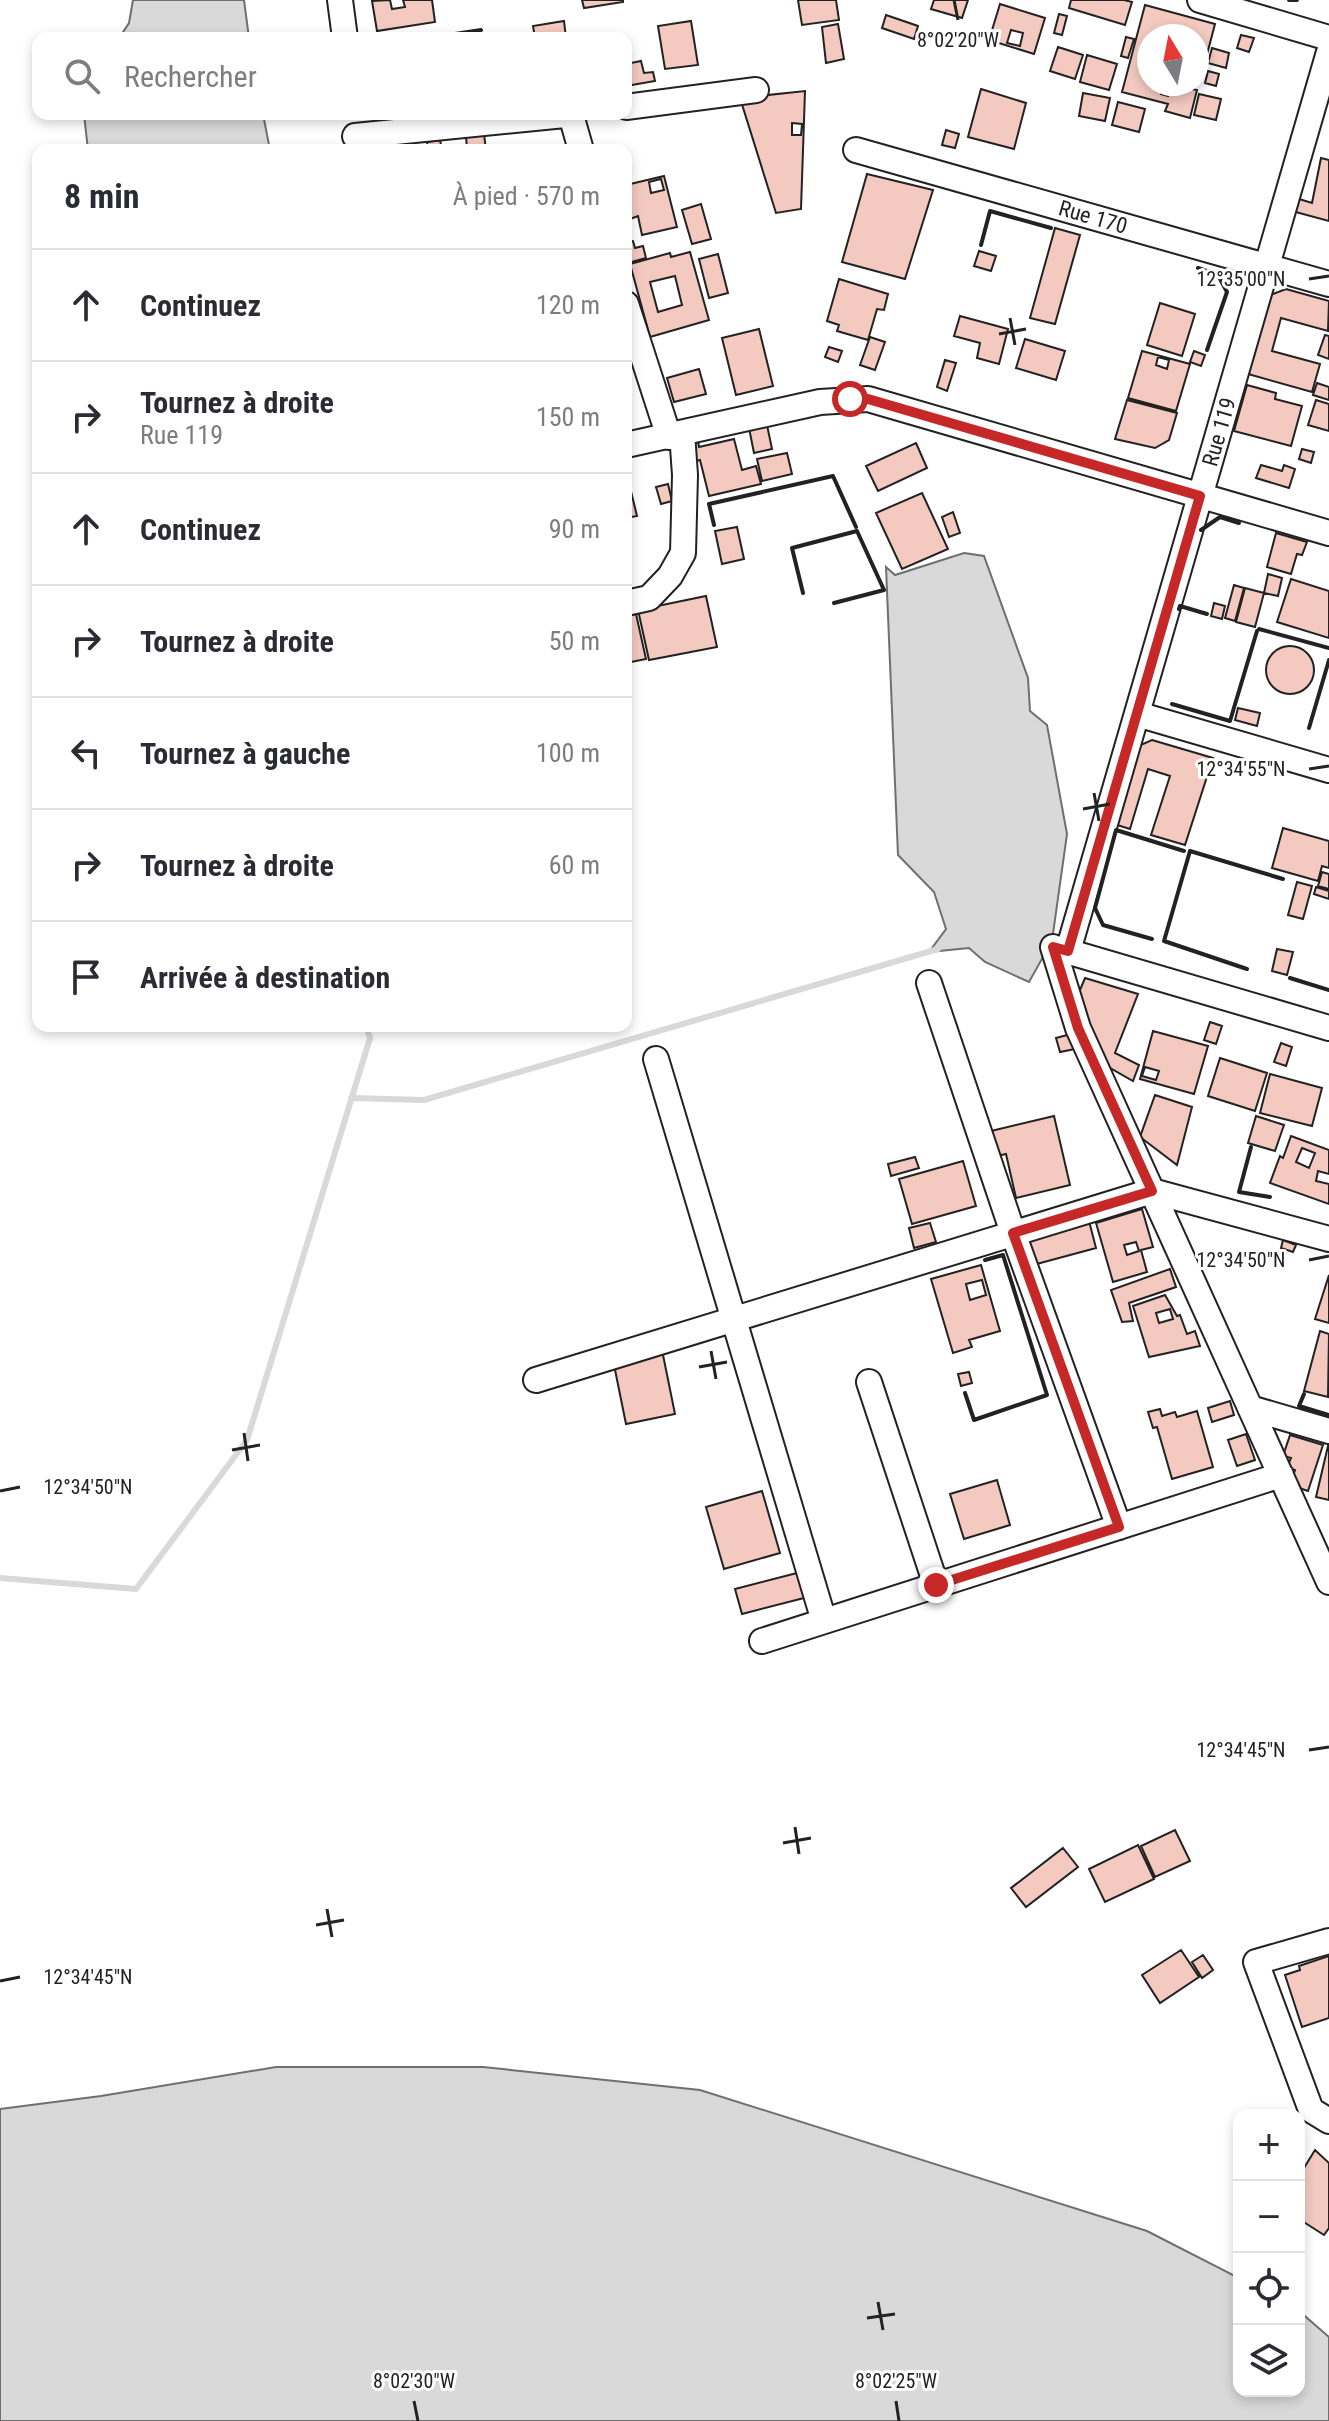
<!DOCTYPE html>
<html lang="fr">
<head>
<meta charset="utf-8">
<style>
  body { margin:0; font-family:"Roboto Condensed",sans-serif; background:#f2f2f3; color:#2b2b33 }
  .controls { position:absolute; right:24px; bottom:24px; display:grid; overflow:hidden; border-radius:16px; box-shadow:0 4px 12px #0003 }
  .controls button { width:72px; height:72px; display:grid; place-items:center; padding:0; border:0; border-bottom:2px solid #e1e1e2; background:#fff; color:#2b2b33; font:40px sans-serif }
  .compass { position:absolute; left:1137px; top:24px; width:72px; height:72px; border-radius:50%; background:#fff; box-shadow:0 4px 12px #0003; rotate:350deg }
  .stop { position:absolute; width:24px; height:24px; margin:-18px; border:6px solid #c62828; border-radius:50%; background:#fff }
  .stop.end { background:#c62828; border-color:#fff; box-shadow:0 2px 8px #0008 }
  .list { margin:0; padding:0; list-style:none }
  h2 { display:flex; justify-content:space-between; align-items:center; height:104px; margin:0; padding:0 32px; font-size:34px }
  h2 small { font-size:26px; font-weight:400; color:#7c7c81 }
  .list li { display:grid; grid-template-columns:52px 1fr auto; gap:24px; align-items:center; box-sizing:border-box; height:112px; padding:0 32px; border-top:2px solid #e1e1e2 }
  .list b { display:block; font-size:30px; white-space:nowrap }
  .list p { margin:0; font-size:26px; white-space:nowrap; color:#7c7c81 }
  .list em { font-size:26px; font-style:normal; color:#7c7c81 }
  .icon { flex:none; width:44px; height:44px; fill:none; stroke:currentColor; stroke-width:2; stroke-linecap:round; stroke-linejoin:round }
  .map { position:relative; flex:none; width:1329px; height:2421px; overflow:hidden }
  .search { position:absolute; background:#fff; box-shadow:0 4px 12px #0003; left:32px; top:32px; width:600px; height:88px; display:flex; align-items:center; gap:20px; box-sizing:border-box; padding:0 28px; border-radius:16px; color:#7c7c81; font-size:30px }
  .panel { position:absolute; background:#fff; box-shadow:0 4px 12px #0003; left:32px; top:144px; width:600px; height:888px; border-radius:16px }
  .map>svg:first-child { display:block }
  .water { fill:#d9d9d9; stroke:#6f6f6f; stroke-width:2 }
  .lines { fill:none; stroke-linecap:round; stroke-linejoin:round }
  .stream { stroke:#d9d9d9; stroke-width:6 }
  .building { fill:#f3c9c0; stroke:#222; stroke-width:2; fill-rule:evenodd }
  .minor-casing { stroke:#222; stroke-width:28 }
  .minor { stroke:#fff; stroke-width:24 }
  .wall { stroke:#222; stroke-width:4 }
  .route { stroke:#c62828; stroke-width:10 }
  .ticks { fill:none; stroke:#222; stroke-width:3 }
  .labels { text-anchor:middle; dominant-baseline:central; stroke-width:6; stroke-linejoin:round; paint-order:stroke }
  .street-label { font-size:22px; fill:#222; stroke:#fff }
  .ticks-label { font-size:20px; text-anchor:middle; fill:#222; stroke:#fff; stroke-width:6; stroke-linejoin:round; paint-order:stroke }
</style>
</head>
<body>
<div class="map">
<svg width="1329" height="2421" viewBox="0 0 1329 2421">
  <rect width="100%" height="100%" fill="#fff"/>
  <!-- water -->
  <path class="water" d="M133,0H244L249,38H119L129,23Z
    M84,114H263L270,150H88Z
    M964,553L984,556L1028,678L1030,711L1047,725L1067,834L1052,941L1029,982L985,962L969,948L929,952L946,929L934,892L898,855L886,567L895,575Z
    M276,2067H483L700,2090L1147,2231L1239,2278V2391H1299V2311L1329,2337V2421H0V2109L101,2096Z"/>
  <g class="lines">
    <!-- stream -->
    <path class="stream" d="M351,1098L424,1100L938,949
      M0,1578L136,1589L247,1440L370,1038L366,1026"/>
  </g>
  <!-- building -->
  <path class="building" d="M390,0L392,9L405,7L403,0H432L435,22L377,31L372,1Z
    M582,0H623V2L584,8Z
    M798,0H836L839,20L802,25Z
    M934,0H968L962,18L931,9Z
    M1071,0H1124L1132,2L1125,25L1069,8Z
    M1000,4L1045,18L1034,54L989,40ZM1011,30L1023,33L1020,46L1007,43Z
    M1145,5L1215,24L1200,81H1197V36H1149V84H1164L1161,94L1168,96L1171,85L1166,84L1197,90L1190,118L1165,111L1168,104L1122,92Z
    M1059,14L1067,16L1062,35L1054,33Z
    M886,15L918,26L914,39L882,28Z
    M564,21L566,38H535L533,26Z
    M691,21L698,65L665,69L658,26Z
    M838,24L844,59L826,63L822,27Z
    M1241,35L1254,38L1249,52L1237,48Z
    M1126,37L1134,39L1128,58L1121,56Z
    M1058,47L1083,55L1075,79L1050,71Z
    M1212,48L1229,53L1226,68L1208,63Z
    M1087,55L1117,64L1109,90L1080,82Z
    M641,61L644,73L653,72L655,81L626,86V64Z
    M1208,71L1219,74L1216,86L1205,83Z
    M981,89L1026,103L1014,149L968,137Z
    M805,91L801,209L776,213L740,98ZM792,123L802,124L801,135H792Z
    M1083,93L1110,98L1105,121L1079,116Z
    M1199,94L1221,99L1216,120L1194,115Z
    M1118,102L1145,109L1139,132L1112,125Z
    M946,130L959,134L955,148L942,145Z
    M484,134L486,150H448L467,148L466,137Z
    M440,140L442,150H428L427,142Z
    M1321,158L1329,160V221L1292,211L1296,198L1312,203Z
    M867,174L933,190L905,279L842,262Z
    M664,176L677,227L642,235L638,216L630,219L626,185ZM661,179L664,190L651,193L649,182Z
    M701,204L711,239L692,244L682,210Z
    M1055,228L1080,235L1055,324L1030,318Z
    M633,241L635,248L643,246L646,258L628,263L626,242Z
    M979,251L996,256L991,271L974,266Z
    M690,252L709,320L650,337L630,264L670,253L671,257ZM675,276L682,305L658,312L650,282Z
    M718,254L728,293L709,298L699,259Z
    M839,279L888,294L884,310L877,309L868,340L837,331L839,325L827,321Z
    M1286,289L1329,301L1328,331L1281,318L1272,351L1320,364L1312,392L1241,372L1265,297Z
    M1160,303L1195,314L1182,356L1147,345Z
    M960,316L1008,329L999,364L977,358L980,343L954,336Z
    M759,329L773,386L736,395L722,338Z
    M1325,335L1329,336V359L1318,355Z
    M870,337L885,342L875,370L860,365Z
    M1025,339L1065,351L1056,380L1016,368Z
    M829,347L842,351L838,362L825,357Z
    M1142,351L1190,364L1176,411L1128,398ZM1158,357L1169,360L1167,369L1156,365Z
    M1194,351L1205,355L1201,366L1190,362Z
    M945,360L956,363L947,391L937,387Z
    M699,369L706,394L674,402L667,378Z
    M1317,383L1329,387V400L1313,395Z
    M1247,385L1276,393L1275,399L1302,406L1291,446L1234,431Z
    M1127,400L1177,413L1169,440L1155,448L1115,439Z
    M1316,400L1329,404V431L1308,425Z
    M767,425L772,449L754,453L749,428Z
    M734,439L742,470L756,466L761,484L709,496L700,460L692,462L687,441L698,440L699,447Z
    M916,443L927,468L878,491L866,466Z
    M1302,449L1314,452L1311,463L1299,459Z
    M787,453L792,474L762,481L757,459Z
    M1261,465L1282,471L1284,465L1295,469L1289,488L1256,478Z
    M626,471L637,516L626,518Z
    M668,484L672,501L661,504L656,487Z
    M922,493L948,549L902,569L876,513Z
    M953,512L960,533L949,537L942,517Z
    M737,527L744,559L722,564L715,531Z
    M1276,533L1307,542L1302,555L1297,554L1291,574L1267,567Z
    M1268,574L1282,578L1278,596L1264,593Z
    M1291,579L1329,591V638L1277,622Z
    M1234,585L1244,588L1235,621L1225,618Z
    M1245,588L1264,593L1255,627L1236,622Z
    M706,596L717,647L649,660L638,610Z
    M1214,603L1225,606L1222,619L1211,616Z
    M636,614L646,659L626,663V616Z
    M1266 670a24 24 0 1 1 48 0a24 24 0 1 1-48 0Z
    M1238,708L1260,713L1257,726L1235,720Z
    M1152,740L1213,758L1185,845L1151,835L1170,776L1148,769L1130,829L1114,824L1136,747Z
    M1283,828L1329,841V868L1322,866L1318,881L1272,868Z
    M1322,872L1329,874V889L1318,886Z
    M1297,882L1312,886L1303,919L1288,915Z
    M1316,887L1329,891V899L1314,894Z
    M1277,949L1293,952L1287,975L1272,971Z
    M1085,978L1138,994L1115,1053L1139,1065L1133,1081L1105,1065L1075,1002Z
    M1210,1022L1222,1026L1216,1044L1204,1040Z
    M1153,1031L1208,1046L1194,1094L1140,1079ZM1145,1067L1159,1071L1156,1080L1142,1076Z
    M1071,1034L1075,1049L1060,1052L1056,1038Z
    M1281,1043L1292,1047L1286,1066L1274,1062Z
    M1220,1058L1267,1073L1255,1111L1208,1096Z
    M1270,1074L1322,1088L1312,1126L1260,1113Z
    M1155,1095L1192,1107L1177,1165L1140,1137Z
    M1054,1116L1070,1185L1016,1198L1006,1154L997,1156L991,1131Z
    M1256,1116L1284,1125L1275,1151L1248,1143Z
    M1291,1136L1329,1150V1174L1318,1171L1316,1181L1329,1184V1204L1270,1183L1280,1156L1283,1158ZM1302,1148L1315,1153L1309,1168L1296,1162Z
    M915,1157L919,1168L891,1176L888,1164Z
    M963,1161L976,1206L912,1224L899,1179Z
    M1142,1209L1153,1247L1141,1250L1147,1272L1113,1282L1096,1223ZM1136,1242L1139,1251L1127,1255L1124,1245Z
    M1089,1221L1096,1248L1033,1265L1025,1237Z
    M930,1223L936,1242L914,1248L909,1228Z
    M1283,1240L1296,1245L1293,1252L1281,1248Z
    M981,1265L1000,1331L969,1340L972,1347L953,1353L931,1279ZM982,1280L986,1295L970,1300L966,1284Z
    M1170,1269L1176,1287L1129,1303L1133,1321L1122,1322L1111,1290Z
    M1329,1275V1323L1315,1319Z
    M1165,1295L1177,1316L1180,1315L1187,1334L1195,1331L1200,1346L1149,1357L1133,1306ZM1170,1309L1173,1319L1159,1323L1156,1313Z
    M1320,1331L1329,1334L1328,1397L1304,1391Z
    M661,1345L675,1414L626,1424L612,1355Z
    M969,1372L972,1383L961,1386L958,1374Z
    M1230,1401L1234,1415L1212,1422L1208,1408Z
    M1160,1409L1162,1416L1175,1412L1177,1417L1197,1411L1213,1467L1172,1479L1157,1427L1153,1428L1148,1412Z
    M1246,1434L1255,1460L1237,1466L1228,1440Z
    M1290,1435L1323,1445L1308,1491L1290,1485L1295,1470L1287,1467L1291,1458L1283,1456Z
    M1328,1446H1329V1500L1316,1497Z
    M997,1480L1010,1525L964,1539L950,1494Z
    M762,1491L780,1553L724,1569L706,1507Z
    M797,1573L804,1598L742,1614L735,1589Z
    M1175,1830L1190,1861L1155,1877L1141,1846Z
    M1138,1845L1154,1879L1105,1902L1089,1869Z
    M1063,1848L1078,1867L1026,1907L1011,1888Z
    M1181,1950L1199,1977L1160,2003L1142,1975Z
    M1203,1955L1213,1970L1202,1978L1192,1962Z
    M1329,1956V2018L1302,2027L1285,1975L1300,1970L1299,1966Z
    M1315,2150L1329,2163V2228L1324,2235L1299,2219V2176Z"/>
  <g class="lines">
    <defs>
      <path id="minor" d="M340,0L345,38
        M1200,0L1329,38
        M626,107L756,90
        M571,115L581,150
        M355,136L575,114
        M856,150L1329,284
        M626,304L669,437
        M626,445L820,402L868,399L1329,533
        M626,603L649,598L670,576L683,553L685,475L682,433
        M1137,714L1329,770
        M1053,947L1078,1028L1329,1582
        M1056,948L1329,1028
        M1068,951L1329,52
        M929,983L1013,1233L1119,1527
        M656,1059L824,1621
        M536,1380L1152,1191L1329,1239
        M869,1382L936,1585
        M1250,1408L1329,1431
        M762,1641L1281,1475
        M1329,1941L1256,1962L1311,2110L1329,2121"/>
    </defs>
    <!-- minor casing -->
    <use href="#minor" class="minor-casing"/>
    <!-- minor -->
    <use href="#minor" class="minor"/>
    <!-- wall -->
    <path class="wall" d="M1289,0H1297
      M456,38L455,34L481,30
      M981,245L990,211L1051,228
      M1198,268L1218,275L1227,292L1207,350
      M714,525L709,504L833,476L856,527
      M1201,530L1220,517L1239,523
      M803,593L792,548L857,531L884,590L834,603
      M1179,609L1180,606L1207,614
      M1259,629L1329,648
      M1172,704L1230,721L1257,631
      M1309,728L1329,660
      M1152,939L1103,925L1095,908L1116,830L1184,851
      M1247,969L1164,941L1190,851L1283,879
      M1290,978L1329,990
      M1251,1147L1239,1192L1270,1197
      M965,1393L974,1420L1047,1395L1003,1255L985,1260
      M1304,1394L1299,1406L1329,1415"/>
  </g>
  <g class="lines">
    <!-- route -->
    <path class="route" d="M850,399H868L1200,496L1068,951L1053,947L1078,1028L1152,1191L1013,1233L1119,1527L936,1585"/>
  </g>
  <!-- ticks -->
  <path class="ticks" d="M954,0L958,20M1309,279L1329,276M1010,318L1015,345M999,334L1026,329M1309,769L1329,766M1094,793L1099,821M1083,809L1110,804M1309,1260L1329,1256M711,1351L716,1379M699,1367L727,1362M244,1433L248,1461M232,1450L260,1445M0,1491L20,1487M1309,1750L1329,1747M795,1827L799,1854M783,1843L811,1838M327,1909L332,1937M316,1925L344,1920M0,1981L20,1977M878,2302L883,2330M867,2318L895,2314M414,2401L418,2421M896,2401L899,2421"/>
  <g class="labels">
    <!-- street labels -->
    <g class="street-label">
      <text transform="translate(1093 217) rotate(16)">Rue 170</text>
      <text transform="translate(1219 432) rotate(-74)">Rue 119</text>
    </g>
  </g>
  <g class="ticks-label">
    <text x="958" y="47">8°02'20"W</text>
    <text x="1241" y="286">12°35'00"N</text>
    <text x="1241" y="776">12°34'55"N</text>
    <text x="1241" y="1267">12°34'50"N</text>
    <text x="88" y="1494">12°34'50"N</text>
    <text x="1241" y="1757">12°34'45"N</text>
    <text x="88" y="1984">12°34'45"N</text>
    <text x="414" y="2388">8°02'30"W</text>
    <text x="896" y="2388">8°02'25"W</text>
  </g>
</svg>
<div class="controls">
<button>+</button>
<button>−</button>
<button><svg class="icon" aria-label="locate" viewBox="0 0 24 24"><circle cx="12" cy="12" r="6"/><path d="M12 2v4M12 18v4M2 12h4M18 12h4"/></svg></button>
<button><svg class="icon" aria-label="layers" viewBox="0 0 24 24"><path d="M12 4l9 5-9 5-9-5zM3 14l9 5 9-5"/></svg></button>
</div>
<svg class="compass" viewBox="-18 -18 36 36"><path d="M0-13l5 13h-10z" fill="#e53935"/><path d="M0 13l5-13h-10z" fill="#7c7c81"/></svg>
<div class="stop" style="left:850px;top:399px"></div>
<div class="stop end" style="left:936px;top:1585px"></div>
<div class="search"><svg class="icon" aria-label="search" viewBox="0 0 24 24"><circle cx="10" cy="10" r="6"/><path d="M15 15l6 6"/></svg>Rechercher</div>
<section class="panel">
<h2>8 min<small>À pied · 570 m</small></h2>
<ul class="list">
<li><svg class="icon" aria-label="ahead" viewBox="0 0 24 24"><path d="M12 20V5M6 11l6-6 6 6"/></svg><div><b>Continuez</b></div><em>120 m</em></li>
<li><svg class="icon" aria-label="right" viewBox="0 0 24 24"><path d="M7 20v-9h11M14 6l5 5-5 5"/></svg><div><b>Tournez à droite</b><p>Rue 119</p></div><em>150 m</em></li>
<li><svg class="icon" aria-label="ahead" viewBox="0 0 24 24"><path d="M12 20V5M6 11l6-6 6 6"/></svg><div><b>Continuez</b></div><em>90 m</em></li>
<li><svg class="icon" aria-label="right" viewBox="0 0 24 24"><path d="M7 20v-9h11M14 6l5 5-5 5"/></svg><div><b>Tournez à droite</b></div><em>50 m</em></li>
<li><svg class="icon" aria-label="left" viewBox="0 0 24 24"><path d="M17 20v-9H6M10 6l-5 5 5 5"/></svg><div><b>Tournez à gauche</b></div><em>100 m</em></li>
<li><svg class="icon" aria-label="right" viewBox="0 0 24 24"><path d="M7 20v-9h11M14 6l5 5-5 5"/></svg><div><b>Tournez à droite</b></div><em>60 m</em></li>
<li><svg class="icon" aria-label="arrive" viewBox="0 0 24 24"><path d="M6 21V4h12l-3 4 3 4H6"/></svg><div><b>Arrivée à destination</b></div></li>
</ul>
</section>
</div>
</body>
</html>
